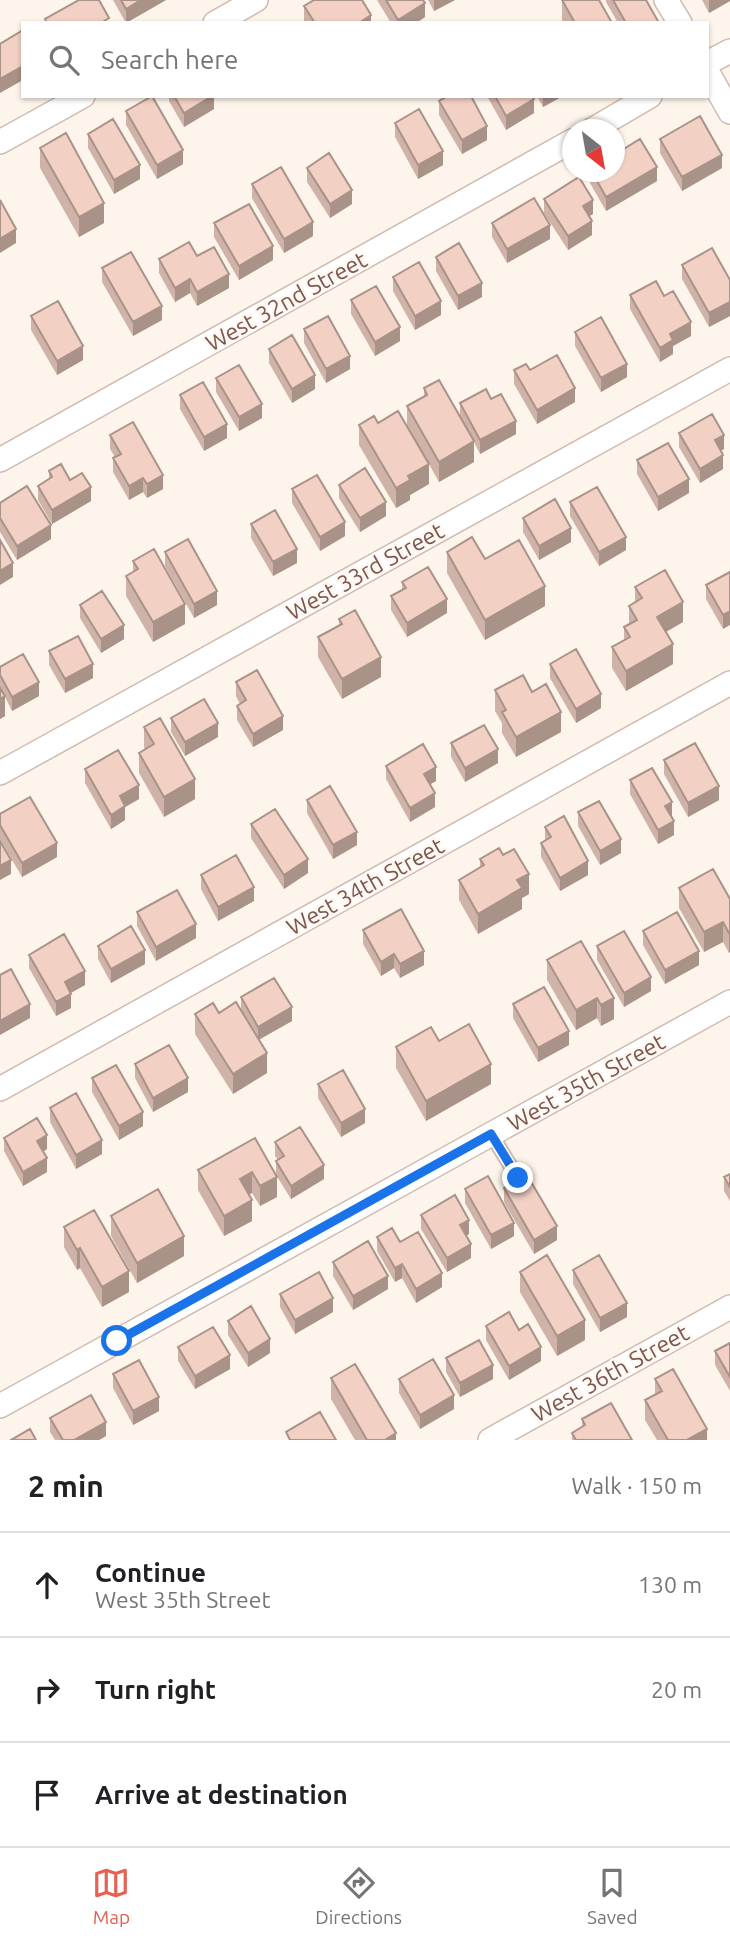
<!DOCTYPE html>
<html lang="en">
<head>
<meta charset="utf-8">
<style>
  body { margin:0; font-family:Ubuntu,sans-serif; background:#f6f6f6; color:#202124 }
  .compass { position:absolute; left:562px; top:119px; width:63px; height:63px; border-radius:50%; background:#fff; box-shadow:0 2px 5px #0004; rotate:149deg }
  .stop { position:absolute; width:21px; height:21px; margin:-16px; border:5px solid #1a73e8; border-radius:50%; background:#fff }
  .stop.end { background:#1a73e8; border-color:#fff; box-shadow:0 2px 7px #0008 }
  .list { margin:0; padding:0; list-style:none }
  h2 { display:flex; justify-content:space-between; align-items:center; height:91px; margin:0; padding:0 28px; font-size:30px }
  h2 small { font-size:23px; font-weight:400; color:#757577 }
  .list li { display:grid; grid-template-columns:46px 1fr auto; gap:21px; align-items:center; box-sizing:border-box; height:105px; padding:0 28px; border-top:2px solid #e0e0e0 }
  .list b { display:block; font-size:26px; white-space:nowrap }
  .list p { margin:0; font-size:23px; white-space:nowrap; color:#757577 }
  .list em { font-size:23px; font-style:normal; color:#757577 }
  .icon { flex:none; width:38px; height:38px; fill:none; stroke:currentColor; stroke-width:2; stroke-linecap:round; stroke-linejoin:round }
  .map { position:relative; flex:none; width:730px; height:1440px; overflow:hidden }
  .search { position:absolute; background:#fff; box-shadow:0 2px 5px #0004; left:21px; right:21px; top:21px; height:77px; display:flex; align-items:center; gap:18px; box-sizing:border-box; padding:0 24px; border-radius:0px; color:#757577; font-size:26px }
  .sheet { height:406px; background:#fff }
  nav { display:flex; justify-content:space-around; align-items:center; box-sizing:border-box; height:98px; border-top:2px solid #e0e0e0; background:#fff; font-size:19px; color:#757577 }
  nav a { display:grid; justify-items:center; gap:4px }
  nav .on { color:#e56152 }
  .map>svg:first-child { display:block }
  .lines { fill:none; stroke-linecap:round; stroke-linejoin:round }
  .lane-casing { stroke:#d0bab0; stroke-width:16 }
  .street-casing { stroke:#d0bab0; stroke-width:26 }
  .lane { stroke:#fff; stroke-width:12 }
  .street { stroke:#fff; stroke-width:23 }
  .wall { fill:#d0b3a8 }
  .shaded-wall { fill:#a99288 }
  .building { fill:#f2d0c3; stroke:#a99288; stroke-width:2 }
  .route { stroke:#1a73e8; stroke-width:9 }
  .labels { text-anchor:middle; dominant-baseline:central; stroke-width:5; stroke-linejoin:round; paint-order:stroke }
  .street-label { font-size:23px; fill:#79574d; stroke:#fff8f2 }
</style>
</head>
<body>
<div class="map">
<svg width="730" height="1440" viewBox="0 0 730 1440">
  <rect width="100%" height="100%" fill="#fdf4eb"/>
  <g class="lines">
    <defs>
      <path id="lane" d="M491,1134L518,1178"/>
      <path id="street" d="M666,0L680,23
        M215,23L256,0
        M707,63L730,51
        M707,71L730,112
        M592,130L650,96
        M0,142L83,96
        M0,460L572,141
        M0,773L730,369
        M0,1089L730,683
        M0,1406L730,1002
        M490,1440L730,1307"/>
    </defs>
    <!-- lane casing -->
    <use href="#lane" class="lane-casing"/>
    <!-- street casing -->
    <use href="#street" class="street-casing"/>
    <!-- lane -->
    <use href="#lane" class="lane"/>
    <!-- street -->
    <use href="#street" class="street"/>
  </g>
  <!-- wall -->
  <path class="wall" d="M113,0H166L126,23Z
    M377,0H423L425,17L416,23H391Z
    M428,0H455L434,11Z
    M562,0L612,23H564L562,20Z
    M606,0H646L659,23H618L606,2Z
    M702,0H730V1L709,13Z
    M304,6L371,23H304Z
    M169,96H214V109L184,127L169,101Z
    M487,96H532L534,113L506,130Z
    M537,96H563L543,107Z
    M439,101L487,140L462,154L439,115Z
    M126,111L183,164L157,179L126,125Z
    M395,123L443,165L418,179L395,137Z
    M88,134L140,179L114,194L88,148Z
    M660,139L722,168L682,191L660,153Z
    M40,148L104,223L79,237L40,168Z
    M307,168L352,204L330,218L307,182Z
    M590,172H614L657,181L606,211L590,183Z
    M252,184L313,236L284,253L252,198Z
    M544,199L593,214L589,216L592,235L568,250L544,213Z
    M214,223L273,260L239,280L214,237Z
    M492,223L550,239L507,263L492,237Z
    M197,256L229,288L197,306L190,293L175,302L159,273V259Z
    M436,257L482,297L458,310L436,271Z
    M682,265L730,280V316L709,327L682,279Z
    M102,268L162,320L133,336L102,282Z
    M393,277L441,315L415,330L393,291Z
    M630,295L664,296L691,336L673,346V354L660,362L630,309Z
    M351,300L400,341L375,356L351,314Z
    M31,316L83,360L57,375L31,330Z
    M304,329L350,369L326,383L304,343Z
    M575,332L627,377L601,392L575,346Z
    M269,349L315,389L292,403L269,363Z
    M514,370H530L575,402L537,424L514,384Z
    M216,378L262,418L239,431L216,392Z
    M424,388L460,417V403L491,399L516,434L480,454L474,442V462L439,482L429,464V484L410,495V500L396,508L359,445V425L407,426V406L424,397Z
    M180,395L227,438L204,451L180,409Z
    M679,433L724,449L721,450L723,469L700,483L679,447Z
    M110,435L163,489L147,498L143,492L129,500L113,472V458L115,457L110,449Z
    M637,460L689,493L658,511L637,474Z
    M49,471L70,480L91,501L52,524L38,500V486L49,479Z
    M339,485L386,516L360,532L339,498Z
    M292,489L345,536L320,551L292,503Z
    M570,502L626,550L599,566L570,516Z
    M0,503L51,539L17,560L0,532Z
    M523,518L571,542L539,560L523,532Z
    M251,524L297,563L273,576L251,538Z
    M165,552L217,605L194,618L165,566Z
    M447,552L485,559L545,606L485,640L447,573Z
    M133,561L185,624L153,642L126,596V576L133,572Z
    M730,572L723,629L706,599V585Z
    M402,582L447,613L407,637L391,610V596L402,590Z
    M635,587L683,622L666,632L673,664L626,691L612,668V647L624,641V627L629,625V606L635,602Z
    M80,605L124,639L101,653L80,618Z
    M339,619L381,677L342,699L318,657V637L339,625Z
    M49,651L93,678L65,693L49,665Z
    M550,664L601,708L576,723L550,678Z
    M0,667L39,696L12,711L5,697V716L0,719Z
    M236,682L283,730L253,747L237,720V706L240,704L236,696Z
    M495,690L532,692L561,732L516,757L502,733V723L495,711Z
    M171,718L218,737L185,756L171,732Z
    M144,727L195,799L164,817L139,773V753L145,749L144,747Z
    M451,743L498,763L465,782L451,757Z
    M664,760L719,800L688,817L664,774Z
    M386,766L436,781L430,784L435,807L410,822L386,779Z
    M85,769L139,799L125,807V820L111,829L85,783Z
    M630,780L672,816L674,835L658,844L630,794Z
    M307,800L357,845L333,859L307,813Z
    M578,812L621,853L600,865L578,826Z
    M0,814L57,857L22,877L0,839Z
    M251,824L308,873L284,889L251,838Z
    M545,827L588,875L560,891L541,857V843L545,841Z
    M503,855L529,894L522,898V909L478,934L459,900V880L480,867V859Z
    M201,875L254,901L218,921L201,889Z
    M679,888L730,899L729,953L723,942L704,952L679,908Z
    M137,912L196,938L156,961L137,926Z
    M363,930L424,965L400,978L394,968L381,976L363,944Z
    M643,931L699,965L665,984L643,945Z
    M581,941L614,1019L601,1026L597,1018L576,1030L547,980V960Z
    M98,946L145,964L111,983L98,959Z
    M597,946L651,991L624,1007L597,960Z
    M29,955L85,985L71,993V1008L56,1016L29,968Z
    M241,997L292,1021L259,1040L267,1073L233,1094L195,1034V1014L241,1010Z
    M513,1004L569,1045L538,1062L513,1018Z
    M439,1041L491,1084L426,1121L396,1068V1047Z
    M135,1064L188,1092L153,1112L135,1078Z
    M92,1078L143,1126L119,1140L92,1092Z
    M318,1084L365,1123L341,1137L318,1098Z
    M50,1108L102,1154L76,1169L50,1122Z
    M4,1138L47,1149L43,1152L47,1172L23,1186L4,1151Z
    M255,1138L277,1197L260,1206L252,1193L248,1194L252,1221L224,1236L198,1190V1170Z
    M275,1142L324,1179L291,1199L276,1175V1161L278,1160L275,1156Z
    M730,1174V1201L724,1191V1177Z
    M504,1188L557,1240L534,1254L504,1202Z
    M465,1189L514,1236L491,1249L465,1203Z
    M421,1215L469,1234L466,1236L471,1258L447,1272L421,1229Z
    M111,1216L184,1256L137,1283L111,1236Z
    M64,1227L129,1292L102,1307L80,1268L77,1270L64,1247Z
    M377,1237L400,1242L442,1287L416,1303L402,1278L395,1282L377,1251Z
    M333,1262L388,1289L353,1310L333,1276Z
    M573,1270L627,1317L600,1332L573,1284Z
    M520,1272L585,1340L557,1356L520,1292Z
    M280,1294L333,1312L295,1334L280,1307Z
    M228,1321L270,1353L248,1367L228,1335Z
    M486,1326L519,1330L541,1361L509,1380L486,1340Z
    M730,1343V1391L715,1365V1351Z
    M178,1347L230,1369L195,1389L178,1361Z
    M446,1358L493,1379L460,1397L446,1372Z
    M113,1374L159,1411L133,1425L113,1388Z
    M331,1378L396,1440H355L331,1399Z
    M399,1379L454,1409L420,1429L399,1393Z
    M655,1379L707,1440H657L645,1420V1400L655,1395Z
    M50,1418L106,1436L99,1440H55L50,1432Z
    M582,1419L632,1440H572V1433L582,1427Z"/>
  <!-- shaded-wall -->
  <path class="shaded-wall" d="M141,0H166L126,23V9Z
    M434,0H455L434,11Z
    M709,0H730V1L709,13Z
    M425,3V17L416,23H398V20Z
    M371,15V23H359Z
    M23,66V80L0,93V79Z
    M212,96H214V109L184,127V113Z
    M543,96H563L543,107Z
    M534,99V113L506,130V116Z
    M487,126V140L462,154V140Z
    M183,150V164L157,179V165Z
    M443,151V165L418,179V165Z
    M722,155V168L682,191V177Z
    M140,165V179L114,194V180Z
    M657,167V181L606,211V197Z
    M352,190V204L330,218V204Z
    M593,200V214L583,220V206Z
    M104,203V223L79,237V217Z
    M592,221V235L568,250V236Z
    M313,222V236L284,253V239Z
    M550,225V239L507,263V249Z
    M16,229V243L0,253V239Z
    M273,246V260L239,280V266Z
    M229,274V288L197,306V292Z
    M190,279V293L175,302V288Z
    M482,283V297L458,310V296Z
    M441,301V315L415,330V316Z
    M730,302V316L709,327V313Z
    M162,306V320L133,336V322Z
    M691,322V336L673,346V354L660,362V348L670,334Z
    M400,327V341L375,356V342Z
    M83,346V360L57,375V361Z
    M350,356V369L326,383V369Z
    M627,364V377L601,392V378Z
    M315,375V389L292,403V389Z
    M575,388V402L537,424V410Z
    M262,404V418L239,431V417Z
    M516,421V434L480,454V440Z
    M227,424V438L204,451V437Z
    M724,435V449L715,454V440Z
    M474,441V462L439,482V462Z
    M723,455V469L700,483V469Z
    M429,464V484L410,495V500L396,508V488L408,476Z
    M163,475V489L147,498V484Z
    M143,478V492L129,500V486Z
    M689,479V493L658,511V497Z
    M91,487V501L52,524V510Z
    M386,502V516L360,532V518Z
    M345,522V536L320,551V537Z
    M51,525V539L17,560V546Z
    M571,528V542L539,560V546Z
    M626,537V550L599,566V552Z
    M297,549V563L273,576V562Z
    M13,563V577L0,585V571Z
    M545,586V606L485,640V620Z
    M217,591V605L194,618V604Z
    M447,599V613L407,637V623Z
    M683,602V622L657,637V617Z
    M185,604V624L153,642V622Z
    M730,611V625L723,629V615Z
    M124,625V639L101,653V639Z
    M673,644V664L626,691V671Z
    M381,657V677L342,699V679Z
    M93,664V678L65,693V679Z
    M39,682V696L12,711V697Z
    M601,694V708L576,723V709Z
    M5,696V716L0,719V699Z
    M561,712V732L516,757V737Z
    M283,716V730L253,747V734Z
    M218,723V737L185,756V742Z
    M498,749V763L465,782V768Z
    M436,767V781L424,788V774Z
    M195,779V799L164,817V797Z
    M139,785V799L125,807V820L111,829V815L120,796Z
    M719,786V800L688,817V803Z
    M435,793V807L410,822V808Z
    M672,802V816L665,820V806Z
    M674,821V835L658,844V830Z
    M357,832V845L333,859V845Z
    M621,839V853L600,865V851Z
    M57,843V857L22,877V863Z
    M308,859V873L284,889V875Z
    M11,860V874L0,880V866Z
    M588,861V875L560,891V878Z
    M529,874V894L522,898V909L478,934V914L517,880Z
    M254,887V901L218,921V907Z
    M723,922V942L704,952V932Z
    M196,924V938L156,961V947Z
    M730,932V952L729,953V933Z
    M145,950V964L111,983V969Z
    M424,951V965L400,978V964Z
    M699,951V965L665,984V970Z
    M394,954V968L381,976V962Z
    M85,971V985L65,996V982Z
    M651,977V991L624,1007V993Z
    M71,994V1008L56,1016V1002Z
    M597,998V1018L576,1030V1010Z
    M614,998V1019L601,1026V1005Z
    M30,1004V1018L0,1035V1021Z
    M292,1007V1021L258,1040V1027Z
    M569,1031V1045L538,1062V1048Z
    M267,1053V1073L233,1094V1074Z
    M491,1064V1084L426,1121V1101Z
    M188,1078V1092L153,1112V1098Z
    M365,1109V1123L341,1137V1123Z
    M143,1112V1126L119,1140V1126Z
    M47,1135V1149L37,1155V1141Z
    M102,1140V1154L76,1169V1155Z
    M47,1158V1172L23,1186V1172Z
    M324,1165V1179L291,1199V1186Z
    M252,1172V1193L240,1199V1179Z
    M277,1177V1197L260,1206V1186Z
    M252,1200V1221L224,1236V1216Z
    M469,1220V1234L460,1239V1225Z
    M514,1223V1236L491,1249V1235Z
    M557,1226V1240L534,1254V1240Z
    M184,1236V1256L137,1283V1263Z
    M471,1244V1258L447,1272V1258Z
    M80,1248V1268L77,1270V1250Z
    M402,1264V1278L395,1282V1268Z
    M129,1271V1292L102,1307V1287Z
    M442,1273V1287L416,1303V1289Z
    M388,1276V1289L353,1310V1296Z
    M333,1298V1312L295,1334V1320Z
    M627,1303V1317L600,1332V1318Z
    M585,1320V1340L557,1356V1336Z
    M270,1339V1353L248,1367V1353Z
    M541,1347V1361L509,1380V1366Z
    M230,1355V1369L195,1389V1376Z
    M493,1365V1379L460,1397V1383Z
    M454,1395V1409L420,1429V1415Z
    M159,1397V1411L133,1425V1411Z
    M106,1422V1436L99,1440H74Z
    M707,1429V1440H687Z
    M396,1433V1440H385Z"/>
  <!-- building -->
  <path class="building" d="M79,0H99L109,18L101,23H47L45,19Z
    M121,0H141L126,9Z
    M314,0H362L371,15L359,23H315L304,6Z
    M386,0H423L425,3L398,20Z
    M562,0H599L612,23H575Z
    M613,0H646L659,23H626Z
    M23,30V66L0,79V44Z
    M152,96L183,150L157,165L126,111Z
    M174,96H212L184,113Z
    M448,96H471L487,126L462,140L439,101Z
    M495,96H532L534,99L506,116Z
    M419,109L443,151L418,165L395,123Z
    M700,116L722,155L682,177L660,139Z
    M113,119L140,165L114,180L88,134Z
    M66,133L104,203L79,217L40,148Z
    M640,139L657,167L606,197L592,172H614V155Z
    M329,153L352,190L330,204L307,168Z
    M281,167L313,222L284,239L252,184Z
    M579,177L593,200L583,206L592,221L568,236L544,199Z
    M534,198L550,225L507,249L492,223Z
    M0,200L16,229L0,239Z
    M249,204L273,246L239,266L214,223Z
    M189,242L197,256L214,247L229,274L197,292L190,279L175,288L159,259Z
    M459,243L482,283L458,296L436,257Z
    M712,248L730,280V302L709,313L682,265Z
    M131,252L162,306L133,322L102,268Z
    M419,262L441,301L415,316L393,277Z
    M656,281L664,296L673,291L691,322L670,334L673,340L660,348L630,295Z
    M376,286L400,327L375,342L351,300Z
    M58,301L83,346L57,361L31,316Z
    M328,316L350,356L326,369L304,329Z
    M601,317L627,364L601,378L575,332Z
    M292,335L315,375L292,389L269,349Z
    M557,355L575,388L537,410L514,370L526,364L530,370Z
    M239,365L262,404L239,417L216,378Z
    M439,380L474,441L439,462L407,406L427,395L424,388Z
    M203,382L227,424L204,437L180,395Z
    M486,389L491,399L501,394L516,421L480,440L460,403Z
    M398,411L429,464L408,476L410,480L396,488L359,425L374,416L378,423Z
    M712,414L724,435L715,440L723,455L700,469L679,433Z
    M133,422L163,475L147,484L143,478L129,486L113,458L121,454L110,435Z
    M668,443L689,479L658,497L637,460Z
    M61,464L70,480L82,473L91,487L52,510L38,486L52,477L49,471Z
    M365,468L386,502L360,518L339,485Z
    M317,475L345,522L320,537L292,489Z
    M27,486L51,525L17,546L0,518V503Z
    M597,487L626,537L599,552L570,502Z
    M555,499L571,528L539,546L523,518Z
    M275,510L297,549L273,562L251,524Z
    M472,537L485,559L519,540L545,586L485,620L447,552Z
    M188,539L217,591L194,604L165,552Z
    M0,540L13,563L0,571Z
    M154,549L185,604L153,622L126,576L138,569L133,561Z
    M428,567L447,599L407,623L391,596L406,588L402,582Z
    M665,570L683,602L657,617L673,644L626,671L612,647L630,637L624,627L637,620L629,606L642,598L635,587Z
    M730,572V611L723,615L706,585Z
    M102,591L124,625L101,639L80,605Z
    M355,610L381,657L342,679L318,637L342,624L339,619Z
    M78,636L93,664L65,679L49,651Z
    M576,649L601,694L576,709L550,664Z
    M23,654L39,682L12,697L0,675V667Z
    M257,670L283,716L253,734L237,706L246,700L236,682Z
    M523,675L532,692L546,684L561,712L516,737L502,712L506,710L495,690Z
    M0,688L5,696L0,699Z
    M204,699L218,723L185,742L171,718Z
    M160,718L195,779L164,797L139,753L154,744L144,727Z
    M484,725L498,749L465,768L451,743Z
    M695,743L719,786L688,803L664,760Z
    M423,744L436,767L424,774L435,793L410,808L386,766Z
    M118,750L139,785L120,796L125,806L111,815L85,769Z
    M652,768L672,802L665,806L674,821L658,830L630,780Z
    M330,786L357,832L333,845L307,800Z
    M30,797L57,843L22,863L0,825V814Z
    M599,801L621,839L600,851L578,812Z
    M275,809L308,859L284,875L251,824Z
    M564,816L588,861L560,878L541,843L551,837L545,827Z
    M0,841L11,860L0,866Z
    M499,848L503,855L514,849L529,874L517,880L522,888L478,914L459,880L484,865L480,859Z
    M236,855L254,887L218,907L201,875Z
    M713,869L730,899V932L729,933L723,922L704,932L679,888Z
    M177,890L196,924L156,947L137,912Z
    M401,909L424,951L400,964L394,954L381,962L363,930Z
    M677,912L699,951L665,970L643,931Z
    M131,926L145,950L111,969L98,946Z
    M624,931L651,977L624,993L597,946Z
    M64,934L85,971L65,982L71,994L56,1002L29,955Z
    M581,941L614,998L601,1005L597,998L576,1010L547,960Z
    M11,969L30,1004L0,1021V975Z
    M274,978L292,1007L258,1027L241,997Z
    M544,987L569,1031L538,1048L513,1004Z
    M236,1002L267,1053L233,1074L195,1014L213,1003L219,1013Z
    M469,1024L491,1064L426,1101L396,1047L431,1027L439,1041Z
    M169,1045L188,1078L153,1098L135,1064Z
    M116,1065L143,1112L119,1126L92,1078Z
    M343,1070L365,1109L341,1123L318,1084Z
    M76,1093L102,1140L76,1155L50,1108Z
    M37,1118L47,1135L37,1141L47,1158L23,1172L4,1138Z
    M300,1127L324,1165L291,1186L276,1161L284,1156L275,1142Z
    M255,1138L277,1177L260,1186L252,1172L240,1179L252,1200L224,1216L198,1170Z
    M730,1174V1187L724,1177Z
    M527,1175L557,1226L534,1240L504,1188Z
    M488,1176L514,1223L491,1235L465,1189Z
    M158,1189L184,1236L137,1263L111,1216Z
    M455,1195L469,1220L460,1225L471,1244L447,1258L421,1215Z
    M94,1210L129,1271L102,1287L80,1248L77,1250L64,1227Z
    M392,1228L400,1242L418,1232L442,1273L416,1289L402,1264L395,1268L377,1237Z
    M368,1241L388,1276L353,1296L333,1262Z
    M547,1255L585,1320L557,1336L520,1272Z
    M599,1255L627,1303L600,1318L573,1270Z
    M319,1272L333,1298L295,1320L280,1294Z
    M251,1306L270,1339L248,1353L228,1321Z
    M509,1312L519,1330L528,1324L541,1347L509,1366L486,1326Z
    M213,1327L230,1355L195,1376L178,1347Z
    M479,1340L493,1365L460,1383L446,1358Z
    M730,1343V1377L715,1351Z
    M433,1359L454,1395L420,1415L399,1379Z
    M139,1360L159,1397L133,1411L113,1374Z
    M355,1364L396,1433L385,1440H367L331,1378Z
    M673,1369L707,1429L687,1440H668L645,1400L662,1391L655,1379Z
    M91,1395L106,1422L74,1440H63L50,1418Z
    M611,1403L632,1440H576L572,1433L585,1425L582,1419Z
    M320,1412L336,1440H290L286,1432Z
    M30,1429L36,1440H11Z"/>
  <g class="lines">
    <!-- route -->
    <path class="route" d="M117,1341L491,1134L518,1178"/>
  </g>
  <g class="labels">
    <!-- street labels -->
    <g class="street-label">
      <text transform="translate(286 301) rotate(-29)">West 32nd Street</text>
      <text transform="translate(365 571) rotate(-29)">West 33rd Street</text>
      <text transform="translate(365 886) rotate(-29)">West 34th Street</text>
      <text transform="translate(586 1082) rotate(-29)">West 35th Street</text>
      <text transform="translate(610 1373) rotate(-29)">West 36th Street</text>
    </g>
  </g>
</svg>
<svg class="compass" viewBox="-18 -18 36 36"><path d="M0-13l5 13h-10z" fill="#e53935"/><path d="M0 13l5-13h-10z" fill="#757577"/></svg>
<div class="stop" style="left:117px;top:1341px"></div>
<div class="stop end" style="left:518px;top:1178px"></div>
<div class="search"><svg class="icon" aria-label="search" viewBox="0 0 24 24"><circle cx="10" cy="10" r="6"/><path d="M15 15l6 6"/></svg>Search here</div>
</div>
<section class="sheet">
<h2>2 min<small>Walk · 150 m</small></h2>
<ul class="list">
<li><svg class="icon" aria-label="ahead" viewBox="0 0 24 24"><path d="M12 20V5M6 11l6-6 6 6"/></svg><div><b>Continue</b><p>West 35th Street</p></div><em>130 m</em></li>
<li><svg class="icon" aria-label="right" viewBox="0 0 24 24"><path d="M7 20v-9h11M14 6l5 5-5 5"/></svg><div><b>Turn right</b></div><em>20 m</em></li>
<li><svg class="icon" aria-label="arrive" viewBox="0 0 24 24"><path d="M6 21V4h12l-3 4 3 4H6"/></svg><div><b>Arrive at destination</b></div></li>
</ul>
</section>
<nav>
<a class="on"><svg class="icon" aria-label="map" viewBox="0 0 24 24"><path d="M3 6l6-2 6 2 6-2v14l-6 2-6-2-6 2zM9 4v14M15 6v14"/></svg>Map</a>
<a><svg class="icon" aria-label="directions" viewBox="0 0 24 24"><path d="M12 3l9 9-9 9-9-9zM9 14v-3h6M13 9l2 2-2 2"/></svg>Directions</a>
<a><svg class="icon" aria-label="saved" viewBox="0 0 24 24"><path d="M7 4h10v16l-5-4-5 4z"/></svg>Saved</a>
</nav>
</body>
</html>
